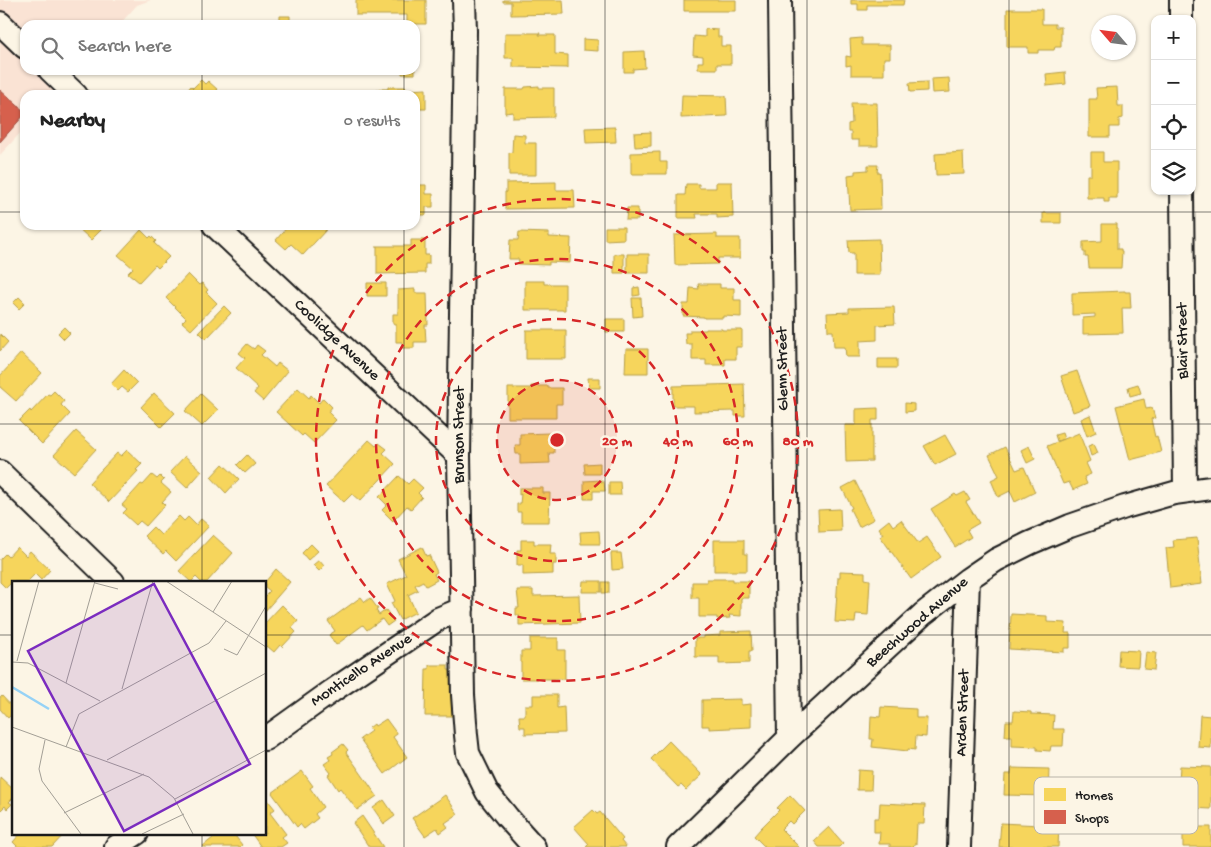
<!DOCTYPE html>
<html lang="en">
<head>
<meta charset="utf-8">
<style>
  body { margin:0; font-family:"Gochi Hand",sans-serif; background:#f6f6f6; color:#222 }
  .controls { position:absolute; right:15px; top:15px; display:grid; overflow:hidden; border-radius:10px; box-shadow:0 1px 4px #0004 }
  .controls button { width:45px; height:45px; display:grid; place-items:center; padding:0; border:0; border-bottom:1px solid #e0e0e0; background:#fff; color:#222; font:25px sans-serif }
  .compass { position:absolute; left:1091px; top:15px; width:45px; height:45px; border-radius:50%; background:#fff; box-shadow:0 1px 4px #0004; rotate:298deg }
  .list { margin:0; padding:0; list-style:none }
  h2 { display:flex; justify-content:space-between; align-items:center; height:65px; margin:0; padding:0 20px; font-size:21px }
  h2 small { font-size:16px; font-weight:400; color:#767676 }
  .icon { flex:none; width:28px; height:28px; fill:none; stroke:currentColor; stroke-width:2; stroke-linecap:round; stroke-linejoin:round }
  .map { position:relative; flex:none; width:1211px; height:847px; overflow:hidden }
  .search { position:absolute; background:#fff; box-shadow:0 1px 4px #0004; left:20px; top:20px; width:400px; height:55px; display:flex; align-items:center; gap:12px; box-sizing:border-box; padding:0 18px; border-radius:15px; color:#767676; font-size:19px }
  .panel { position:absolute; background:#fff; box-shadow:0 1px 4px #0004; left:20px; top:90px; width:400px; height:140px; border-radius:15px }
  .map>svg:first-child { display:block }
  .built { fill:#fae3d4 }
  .homes { fill:#f6d55c; stroke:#b59e49 }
  .shops { fill:#d6604d; stroke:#9e4c3e }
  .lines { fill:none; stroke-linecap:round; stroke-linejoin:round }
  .street-casing { stroke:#1c1c1c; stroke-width:26 }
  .street { stroke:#fcf5e5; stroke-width:22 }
  .grid { fill:none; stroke:#1c1c1c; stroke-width:1; stroke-opacity:0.55 }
  .ring { fill:none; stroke:#d62828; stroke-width:2.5; stroke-dasharray:9 6 }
  .labels { text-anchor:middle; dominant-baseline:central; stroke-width:5; stroke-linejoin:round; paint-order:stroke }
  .street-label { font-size:16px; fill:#1c1c1c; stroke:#fcf5e5 }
  .inset-river { fill:none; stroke:#96d2f6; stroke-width:2.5 }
  .inset-road { fill:none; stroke:#a29e95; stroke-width:1 }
  .view { fill:#7b2cbf; fill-opacity:0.15; stroke:#7b2cbf; stroke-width:2.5 }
  .inset-edge { fill:none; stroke:#1c1c1c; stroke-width:2.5 }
  .key { fill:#fcf5e5; stroke:#b9b4a9; stroke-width:1 }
  .key-label { font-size:14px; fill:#1c1c1c }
  .centre { fill:#d62828; stroke:#fcf5e5; stroke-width:2.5 }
  .ring-label { font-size:15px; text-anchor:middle; font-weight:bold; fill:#d62828; stroke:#fcf5e5; stroke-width:5; stroke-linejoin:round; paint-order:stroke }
</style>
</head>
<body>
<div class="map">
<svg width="1211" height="847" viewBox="0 0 1211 847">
  <rect width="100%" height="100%" fill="#fcf5e5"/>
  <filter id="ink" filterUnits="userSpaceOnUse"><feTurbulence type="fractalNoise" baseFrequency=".02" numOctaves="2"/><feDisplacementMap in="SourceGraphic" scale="10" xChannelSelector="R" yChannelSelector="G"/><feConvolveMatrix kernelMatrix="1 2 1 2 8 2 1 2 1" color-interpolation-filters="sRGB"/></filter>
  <g filter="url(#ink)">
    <!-- built -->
    <path class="built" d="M0,0H151L137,5L119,25H25V70H78L55,95H25V128L0,155Z"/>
    <!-- homes -->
    <path class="homes" d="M356,0H426V24H407V15H356Z
      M503,0H563L564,14L511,15V2H503Z
      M684,0H736V11H684Z
      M851,0H904L903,5H867V10H858V4H851Z
      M1007,9H1042V24H1055V27H1061V47H1055L1054,50H1038V53H1028V47H1007Z
      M280,16H290V24H280Z
      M705,29L718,30V37H721V46H731V64H717V69H698V62H703V56L693,55L694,36L705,37Z
      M505,33H540L539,35H555V54L568,55V68L513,67V58H505Z
      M862,38V45H890V58H884V75H851V65L846,66V56L851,57L850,39Z
      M583,39L598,40V51L583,50Z
      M644,51L645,68L633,69V72H624V52Z
      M402,70H415V74H402Z
      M1065,72L1066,84L1047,86L1046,74Z
      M949,78L950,92L932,93L931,79Z
      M201,80L205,84L208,81L218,90L214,94L216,95H180L185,90L186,92L191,86L193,88Z
      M927,82V91L910,92L909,83Z
      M539,86V88H554V117L513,118V112L505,113V89H524L525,87Z
      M388,87H406V90L426,89V109H418V120H415V95H378V89H388Z
      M1117,87L1118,106H1123V118L1119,119V127H1110V137H1089V99H1097L1096,88Z
      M682,95L726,96L727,116L681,118Z
      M851,103H877L878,146H859V140H851V132H848V124L852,123Z
      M615,127L616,142L586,143L585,128Z
      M651,132V146L635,147L634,133Z
      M513,134L525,135V143H536V175H509V153L512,152Z
      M660,152V162H667V174H631V153Z
      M963,152L964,174L936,175L935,154Z
      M1091,152H1103V162H1117V198H1109V202H1104V198H1087V175H1091Z
      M868,165H878L877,172H880L881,209L850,210L848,175L855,174V171L868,170Z
      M556,182V190H574L575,208L505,209V192H506V183Z
      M716,182H732L733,217L717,218V214H696L697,218H678V195H685L686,184H699V188H716Z
      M415,185H426V194H433V207H426V215H415Z
      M627,208H638V220H626Z
      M1043,213H1061V223H1043Z
      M1102,224H1117V249H1121V251H1122L1121,268H1089L1088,257H1085V252H1083V242L1102,241Z
      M75,225H106L91,240Z
      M287,225H321L326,230L303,255L291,244L286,249L276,240L288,226Z
      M605,227H624V239L605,240Z
      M141,230L149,238L151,236L156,241L154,243L169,257L158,268L155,265L139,282L128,273L133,268L118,255Z
      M519,232L549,233V237L571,238L570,263L549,262V265L518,264L519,259H509L510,240H518Z
      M717,234V238H740V258H718V264L675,265L674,235Z
      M879,239L880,275H854V253H849L848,240Z
      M411,240H425V255H429V264H425V273L377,274V246H411Z
      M614,254H624V273H614Z
      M627,254H649V273H627Z
      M188,274L199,285L202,283L208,290L206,292L217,303L191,330L182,322L186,318L166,298Z
      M525,281H544V284H565V310H525Z
      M367,283H386V296H367Z
      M698,284H720V288H734V300H741V317L723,316V318H704V317L683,316V304H689L690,288L699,289Z
      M639,287L640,295L633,296V288Z
      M415,289V293H427L428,325H425L426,342H414V348H402V342H396V324H393V314H398V290Z
      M1125,291V292H1130L1131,308H1122L1123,333L1083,334V318L1095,317V314L1072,315V293Z
      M19,297L25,303L19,309L13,303Z
      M632,298H641L642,316L633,317Z
      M224,306L231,313L206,339L199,332Z
      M894,307L895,324L877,325V340L860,341V357H846L845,347H834L833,331H828L827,313L849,312V308Z
      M606,319H624V332H606Z
      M64,327L70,333L64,339L58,333Z
      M706,329H722V330H742V347H736V359H725V365H706V360H692V344H686L685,333H690V330H706Z
      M526,330H566V359H526Z
      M0,334L8,342L0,351Z
      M247,344L254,349L257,345L265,351L261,355L275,367L278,363L288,371L263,401L254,393L258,388L236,368L245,358L239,353Z
      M626,349H648V373H625Z
      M21,353L42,373L16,401L0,387V376Z
      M878,359H897V368H878Z
      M124,370L137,383L128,392L122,387L118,391L111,384Z
      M1077,371L1090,406L1073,412L1061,376Z
      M588,378H600V388H589Z
      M744,384L745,416H735V411L694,412V406H673V386Z
      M1138,384L1141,393L1130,396L1128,387Z
      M531,386H548V388H562V404H556V418H508V388H531Z
      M298,388L309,398L311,395L319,403L323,398L332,407L328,412L336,420L314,443L304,434L302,436L276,412Z
      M54,391L64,401L61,405L70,414L42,444L19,421L30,410L31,412L48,394L50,395Z
      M154,393L175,413L161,427L141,407Z
      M201,394L218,410L202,426L185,411Z
      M1144,399L1146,409L1152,408L1155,418L1151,419L1155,437L1157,436L1161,452L1130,460L1116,406Z
      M905,403L914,404V411L905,412Z
      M878,408V420H872V461L846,462L845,425H856V409Z
      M1090,415L1096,432L1087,436L1081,419Z
      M76,431L96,449L74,473L54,455Z
      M550,433V442H554V453H549L550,463L520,464V454H516L515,445H520V434Z
      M1062,433L1064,439L1057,441L1055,435Z
      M1079,433L1090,461L1086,463L1091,474L1084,477L1087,484L1073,490L1069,482L1063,484L1047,446Z
      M945,435L956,454L935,465L924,446Z
      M369,440L376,446L379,443L387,449L383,453L395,464L360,501L352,494L344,502L326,486Z
      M1094,444L1098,453L1091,456L1088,446Z
      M1029,446L1035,459L1027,463L1021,450Z
      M1005,447L1016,470L1024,467L1035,492L1015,502L1010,491L998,497L991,480L999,476L989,455Z
      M127,450L142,464L136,470L138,471L109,502L89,483L117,453L121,456Z
      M247,455L255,464L245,473L237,465Z
      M185,456L202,471L187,488L170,472Z
      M600,463V474H585L584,464Z
      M223,464L239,479L226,493L211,477Z
      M152,475L157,479L160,476L164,480L161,483L171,492L162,502L165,505L146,526L140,521L136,525L123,513L127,509L122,505L141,484L143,485Z
      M399,476L408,484L413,479L423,488L418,493L422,497L411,509L407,506L393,521L382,510L387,505L379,497Z
      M602,480L601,482H604L605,491H593V499H584V481Z
      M855,481L874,519L859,527L850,509L852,508L842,488Z
      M609,482H620L621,495H609Z
      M519,488H543V493H550L549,522H521V512H517V504H520L521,494L519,495Z
      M965,492L970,500L966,502L979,523L967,530L971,537L955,547L931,509L955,494L957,496Z
      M840,509L841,531L819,532L818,510Z
      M179,516L184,521L188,517L196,525L201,519L209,526L176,561L166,551L163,554L144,536L153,527L161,535Z
      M889,520L893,526L901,520L918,543L927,537L941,557L911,579L880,536L883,534L879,528Z
      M599,531L600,544H581L580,532Z
      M213,535L233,553L207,582H201L196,577L191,582L179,571Z
      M1197,538L1202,584L1170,588L1166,548L1174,547L1173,540Z
      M521,540H534V544H551L550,554H556V564H553V574L523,575V565H517V550H521Z
      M714,540H744V554H747V571H714Z
      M311,544L318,551L308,560L302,553Z
      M17,547L26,556L30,551L50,570L41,580L35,574L27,582H14L13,581L6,588L0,582V559L5,554L8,557Z
      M422,547L426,556L429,555L437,572L434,574L437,580L426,586L423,581L415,585L418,590L408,595L416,612L400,620L391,603L395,601L387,584L406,575L398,559Z
      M611,553H621L623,569L612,570Z
      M319,560L324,566L319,571L313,565Z
      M276,569L290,582L265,611V596L270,591L265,587V582Z
      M840,571L865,572V579L870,580L868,615L856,614L855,623L835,622L838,577H840Z
      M707,579H733V581H749V598H741V616L729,615L730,618L717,619V617H699V598H692V582H707Z
      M583,581H601V592H582Z
      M602,582H609V593H602Z
      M517,590H533V596L579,595L580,623L519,625V615H516V608H519Z
      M361,597L365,602L370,598L378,609L376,610L379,615L386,610L394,621L387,626L382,619L367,630L363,625L336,645L329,635L335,631L328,621Z
      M282,605L298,621L292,628L296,632L282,647L280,645L274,652L267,646L265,648V623Z
      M1011,614L1047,616V622L1066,623L1065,633H1070V648H1064V652L1009,649Z
      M751,631L752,651H749V663L719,664V657H695V638H704V636L720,635V632Z
      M530,638H558V650H565V679H521V651H530Z
      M1119,650L1139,651L1138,667L1118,666Z
      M1146,652L1156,653L1154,670L1144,669Z
      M429,665H448V670H453V716H425L426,669H429Z
      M533,695H557V708L564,707L565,733L525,734V727H520L519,716H525V705H533Z
      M2,696L14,709V712L8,718L0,709V698Z
      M741,699V705L751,704V727L709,729V726H702V700Z
      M881,707L916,709V718H927L926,737L916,736L915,750L908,749V751L872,747L873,739H870L871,716L880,717Z
      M1014,711L1031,712V714L1054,715L1053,729H1064L1063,746H1051L1050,751L1037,750V747L1012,746V736H1005L1006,721H1013Z
      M1200,715L1211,716V748L1198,747Z
      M386,719L397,734L393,737L407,757L385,774L360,739L371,731L369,728L374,724L375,726Z
      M669,741L702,775L686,790L681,785L678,787L651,759Z
      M343,744L348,750L346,752L377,796L357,810L340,788L338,790L328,775L331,773L324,764L330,760L328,757L333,754L332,752Z
      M1180,766L1211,767V809L1190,808L1191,781H1179Z
      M1012,768L1049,769L1048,796L1004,795L1005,774H1011Z
      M858,770L872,771L871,790H857Z
      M302,771L313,786L310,788L323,807L315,814L318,818L304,829L300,824L297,827L272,793Z
      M0,777L14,790V797L9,802L12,804L7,809L5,806L0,811Z
      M445,795L458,814L445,823L448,827L440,833L437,828L425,836L412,818Z
      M790,795L805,811L792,824L789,821L781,829L799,847H765L754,836L761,828L779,810L777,808Z
      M267,799L275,809L270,813L286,834L282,837L287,843L281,847H261L251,833H265V800Z
      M384,800L395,816L384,824L373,808Z
      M880,803L925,805L924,824H917L916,844H914L913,847H890V844H879L880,832H874V818H879Z
      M593,810L597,814L600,812L623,839L621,841L626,847H586L589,844L574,827Z
      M362,816L383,847H369L353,823Z
      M1001,823L1059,826L1058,847H999Z
      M829,827L843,843L839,847H819L814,841Z
      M1183,827H1211V847H1183Z
      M21,833H65L52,847H18L13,842Z
      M219,833H233L242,845L240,847H204L203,846Z"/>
    <!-- shops -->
    <path class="shops" d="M0,90L25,112V114L0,142Z"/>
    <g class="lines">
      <defs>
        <path id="street" d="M464,0L465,31L459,456L463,695L466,735L468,753L487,792L508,818L534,847
          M780,0L789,738
          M1181,0V19
          M0,23L25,47
          M50,70L76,95
          M1182,191L1185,491
          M214,225L459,456
          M0,472L113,582
          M265,739L332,691L438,619L462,609
          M116,847L137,833
          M678,847L789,738L923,614L968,579L996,560L1030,543L1070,526L1125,507L1174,493L1211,488
          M959,847L968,579"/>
      </defs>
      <!-- street casing -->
      <use href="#street" class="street-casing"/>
      <!-- street -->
      <use href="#street" class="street"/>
    </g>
  </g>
  <!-- grid -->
  <path class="grid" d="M202,0V25M404,0V25M605,0V847M807,0V847M1009,0V847M202,70V95M404,70V95M0,212H25M415,212H1211M202,225V582M404,225V847M0,424H1211M0,635H14M265,635H1211M202,833V847"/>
  <!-- distance rings -->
  <circle cx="557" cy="440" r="60" fill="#d62828" fill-opacity=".12"/>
  <g class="ring">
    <circle cx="557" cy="440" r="60"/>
    <circle cx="557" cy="440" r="121"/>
    <circle cx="557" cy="440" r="181"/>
    <circle cx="557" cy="440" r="241"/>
  </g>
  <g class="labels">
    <!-- street labels -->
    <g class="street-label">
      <text transform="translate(336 341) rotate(43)">Coolidge Avenue</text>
      <text transform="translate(1184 341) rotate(-91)">Blair Street</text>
      <text transform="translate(784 369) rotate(-91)">Glenn Street</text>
      <text transform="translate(460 435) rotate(-90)">Brunson Street</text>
      <text transform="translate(918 623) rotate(-41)">Beechwood Avenue</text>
      <text transform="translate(362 671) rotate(-34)">Monticello Avenue</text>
      <text transform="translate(964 713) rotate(-88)">Arden Street</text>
    </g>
  </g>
  <!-- overview -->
  <g transform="translate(12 581)">
    <rect width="254" height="254" fill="#fcf5e5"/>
    <path class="inset-river" d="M0,106L37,128"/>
    <path class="inset-road" d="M154,0L254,66M83,2L106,8M201,31L220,0M212,68L225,74L254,25M5,80L27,0M0,81L16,82L88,120M54,102L83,0M110,108L141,0M0,146L137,196L162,217L181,253M33,159L27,188L30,200L69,253M54,166L67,133L197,62L214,40M95,179L254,92M163,218L254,169M52,232L132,193M130,253L172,233"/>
    <path class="view" d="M142,3L238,183L112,250L16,70Z"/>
    <rect width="254" height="254" class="inset-edge"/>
  </g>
  <!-- legend -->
  <rect x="1034" y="777" width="164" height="57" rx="8" class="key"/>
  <rect x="1044" y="788" width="22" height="13" fill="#f6d55c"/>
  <rect x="1044" y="810" width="22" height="14" fill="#d6604d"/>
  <g class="key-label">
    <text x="1075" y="799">Homes</text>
    <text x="1075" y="822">Shops</text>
  </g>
  <circle cx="557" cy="440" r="8" class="centre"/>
  <g class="ring-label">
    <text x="617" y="445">20 m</text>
    <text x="678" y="445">40 m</text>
    <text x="738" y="445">60 m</text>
    <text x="798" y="445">80 m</text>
  </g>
</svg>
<div class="controls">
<button>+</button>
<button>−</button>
<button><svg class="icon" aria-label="locate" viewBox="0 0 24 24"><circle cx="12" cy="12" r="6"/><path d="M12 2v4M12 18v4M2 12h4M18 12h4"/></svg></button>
<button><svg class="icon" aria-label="layers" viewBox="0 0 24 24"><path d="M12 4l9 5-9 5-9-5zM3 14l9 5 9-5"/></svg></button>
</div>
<svg class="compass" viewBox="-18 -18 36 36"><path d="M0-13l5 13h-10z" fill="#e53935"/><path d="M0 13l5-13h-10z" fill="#767676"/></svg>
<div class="search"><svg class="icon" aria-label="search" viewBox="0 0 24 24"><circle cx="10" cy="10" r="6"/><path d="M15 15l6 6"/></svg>Search here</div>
<section class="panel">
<h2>Nearby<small>0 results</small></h2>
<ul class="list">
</ul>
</section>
</div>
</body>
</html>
